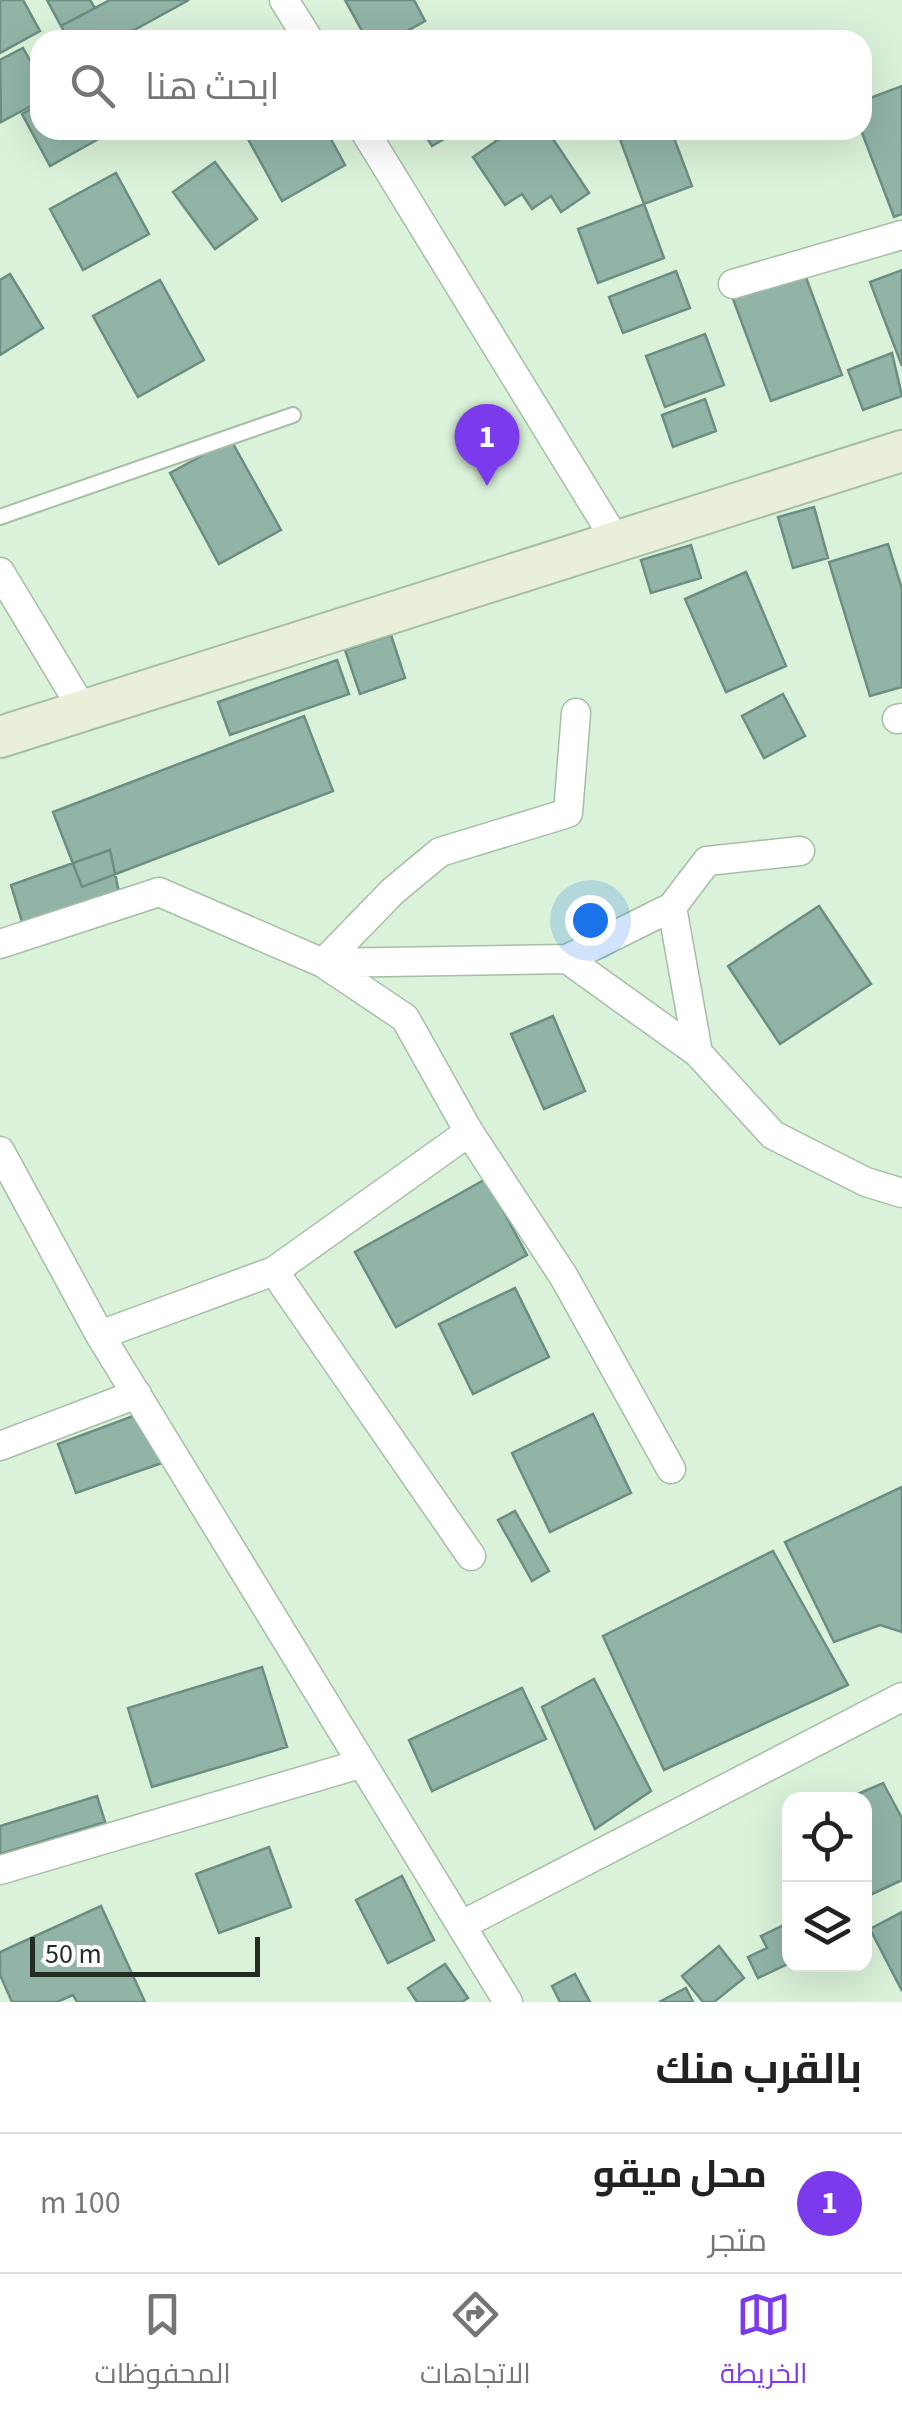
<!DOCTYPE html>
<html lang="ar">
<head>
<meta charset="utf-8">
<style>
  body { margin:0; font-family:"Source Sans 3",Cairo,sans-serif; background:#f2f2f2; color:#222; direction:rtl }
  .controls { position:absolute; right:30px; bottom:30px; display:grid; overflow:hidden; border-radius:20px; box-shadow:0 10px 40px #0002 }
  .controls button { width:90px; height:90px; display:grid; place-items:center; padding:0; border:0; border-bottom:2px solid #e0e0e0; background:#fff; color:#222; font:50px sans-serif }
  .scale { position:absolute; left:30px; bottom:25px; width:230px; box-sizing:border-box; padding-left:10px; border:5px solid #242d23; border-top:0; font-size:28px; line-height:35px; white-space:nowrap; color:#242d23; -webkit-text-stroke:8px #fff; paint-order:stroke }
  .you { position:absolute; left:590px; top:920px; width:35px; height:35px; margin:-25px; border:8px solid #fff; border-radius:50%; background:#1a73e8; box-shadow:0 0 0 15px #1a73e833 }
  .badge { display:grid; place-items:center; width:65px; height:65px; border-radius:50%; background:#7c3aed; color:#fff; font-size:32px; font-weight:700 }
  .pin { position:absolute; translate:-50% -82px; filter:drop-shadow(0 2px 5px #0008) }
  .pin::after { content:''; position:absolute; top:52px; width:35px; height:30px; background:inherit; clip-path:polygon(0 0,100% 0,50% 100%) }
  .list { margin:0; padding:0; list-style:none }
  h2 { display:flex; justify-content:space-between; align-items:center; height:130px; margin:0; padding:0 40px; font-size:42px }
  h2 small { font-size:32px; font-weight:400; color:#767676 }
  .list li { display:grid; grid-template-columns:65px 1fr auto; gap:30px; align-items:center; box-sizing:border-box; height:140px; padding:0 40px; border-top:2px solid #e0e0e0 }
  .list b { display:block; font-size:38px; white-space:nowrap }
  .list p { margin:0; font-size:32px; white-space:nowrap; color:#767676 }
  .list em { font-size:32px; font-style:normal; color:#767676 }
  .icon { flex:none; width:55px; height:55px; fill:none; stroke:currentColor; stroke-width:2; stroke-linecap:round; stroke-linejoin:round }
  .map { position:relative; flex:none; width:902px; height:2002px; overflow:hidden; direction:ltr }
  .search { position:absolute; background:#fff; box-shadow:0 10px 40px #0002; left:30px; right:30px; top:30px; height:110px; display:flex; align-items:center; gap:25px; box-sizing:border-box; padding:0 35px; border-radius:30px; color:#767676; font-size:38px }
  .sheet { height:270px; background:#fff }
  nav { display:flex; justify-content:space-around; align-items:center; box-sizing:border-box; height:140px; border-top:2px solid #e0e0e0; background:#fff; font-size:28px; color:#767676 }
  nav a { display:grid; justify-items:center; gap:5px }
  nav .on { color:#7c3aed }
  .map>svg:first-child { display:block }
  .building { fill:#91b4a7; stroke:#6c8e82; stroke-width:2.5 }
  .lines { fill:none; stroke-linecap:round; stroke-linejoin:round }
  .service-casing { stroke:#a6bea6; stroke-width:18 }
  .minor-casing { stroke:#a6bea6; stroke-width:31 }
  .secondary-casing { stroke:#a6bea6; stroke-width:44 }
  .service { stroke:#fff; stroke-width:14 }
  .minor { stroke:#fff; stroke-width:28 }
  .secondary { stroke:#eaefd9; stroke-width:40 }
</style>
</head>
<body>
<div class="map">
<svg width="902" height="2002" viewBox="0 0 902 2002">
  <rect width="100%" height="100%" fill="#daf2d9"/>
  <!-- building -->
  <path class="building" d="M0,0H23L40,31L0,53Z
    M47,0H90L95,8L61,26Z
    M110,0H189L116,40H69L61,26Z
    M345,0H414L425,21L391,40H367Z
    M23,48L40,78V101L1,122L0,60Z
    M902,86V214L894,217L861,130L862,101Z
    M40,104V130H98L102,137L50,166L22,114Z
    M243,130H326L345,165L282,201Z
    M422,130H459L432,146Z
    M512,130H547L589,193L561,212L551,196L532,209L522,194L505,205L473,157Z
    M628,130H671L692,186L644,204L618,134Z
    M215,162L257,219L215,249L173,192Z
    M116,173L149,234L83,270L50,209Z
    M644,204L664,258L598,283L578,229Z
    M902,270V366L870,282Z
    M676,271L690,308L623,333L609,297Z
    M804,272L842,375L771,401L733,299Z
    M10,274L43,328L0,355V280Z
    M160,280L204,360L138,397L93,316Z
    M705,334L724,385L665,407L646,356Z
    M892,353L902,396L863,410L848,370Z
    M705,399L716,431L673,447L662,415Z
    M231,440L281,530L219,564L170,473Z
    M814,507L828,558L793,568L778,517Z
    M888,544L902,589V687L870,696L829,562Z
    M691,545L701,578L651,593L641,560Z
    M746,572L786,666L726,692L685,599Z
    M391,635L405,678L360,694L345,650Z
    M337,660L349,694L230,735L218,702Z
    M783,694L805,736L764,758L742,716Z
    M304,716L333,791L82,887L53,812Z
    M110,850L121,902L25,932L11,885Z
    M819,906L871,984L780,1044L728,966Z
    M553,1016L585,1091L544,1109L511,1034Z
    M486,1179L527,1255L396,1327L355,1252Z
    M515,1288L549,1357L473,1394L439,1324Z
    M593,1414L631,1493L550,1532L512,1453Z
    M133,1416L162,1463L76,1493L58,1444Z
    M902,1487V1632L880,1625L834,1642L785,1542Z
    M515,1511L549,1571L532,1581L498,1520Z
    M773,1551L848,1685L664,1770L603,1636Z
    M262,1667L287,1747L152,1787L128,1708Z
    M594,1679L651,1791L595,1829L542,1707Z
    M522,1688L546,1739L432,1791L409,1740Z
    M883,1783L902,1818V1880L868,1896L864,1800L851,1797Z
    M97,1796L105,1822L0,1854V1826Z
    M269,1847L291,1907L219,1933L196,1874Z
    M402,1876L434,1940L388,1963L356,1900Z
    M101,1906L145,2002H77L73,1995L57,2002H12L0,1975V1952Z
    M902,1912V1991L870,1929Z
    M790,1922V1963L758,1978L748,1957L767,1948L761,1936Z
    M719,1946L744,1978L714,2002H703L682,1976Z
    M445,1964L468,1998L462,2002H417L408,1988Z
    M575,1974L590,2002H560L552,1986Z
    M686,1988L693,2002H659Z"/>
  <g class="lines">
    <defs>
      <path id="service" d="M0,517L293,415"/>
      <path id="minor" d="M284,0L309,40
        M364,130L615,539
        M733,284L902,235
        M0,572L85,713
        M576,713L568,813L440,852L393,891L323,963L567,959L698,1053L773,1135L866,1182L902,1193
        M897,719L902,718
        M672,907L698,1053
        M0,944L159,892L323,963L405,1018L469,1132L564,1277L671,1469
        M567,959L672,907L707,861L800,851
        M0,1151L100,1335L508,2002
        M274,1271L471,1556
        M100,1335L274,1271L469,1132
        M0,1446L137,1394
        M0,1870L360,1764
        M462,1925L902,1697"/>
      <path id="secondary" d="M0,737L902,451"/>
    </defs>
    <!-- service casing -->
    <use href="#service" class="service-casing"/>
    <!-- minor casing -->
    <use href="#minor" class="minor-casing"/>
    <!-- secondary casing -->
    <use href="#secondary" class="secondary-casing"/>
    <!-- service -->
    <use href="#service" class="service"/>
    <!-- minor -->
    <use href="#minor" class="minor"/>
    <!-- secondary -->
    <use href="#secondary" class="secondary"/>
  </g>
</svg>
<div class="controls">
<button><svg class="icon" aria-label="locate" viewBox="0 0 24 24"><circle cx="12" cy="12" r="6"/><path d="M12 2v4M12 18v4M2 12h4M18 12h4"/></svg></button>
<button><svg class="icon" aria-label="layers" viewBox="0 0 24 24"><path d="M12 4l9 5-9 5-9-5zM3 14l9 5 9-5"/></svg></button>
</div>
<div class="scale">50 m</div>
<div class="you"></div>
<div class="pin badge" style="left:487px;top:486px">1</div>
<div class="search"><svg class="icon" aria-label="search" viewBox="0 0 24 24"><circle cx="10" cy="10" r="6"/><path d="M15 15l6 6"/></svg>ابحث هنا</div>
</div>
<section class="sheet">
<h2>بالقرب منك<small></small></h2>
<ul class="list">
<li><span class="badge">1</span><div><b>محل ميقو</b><p>متجر</p></div><em>100 m</em></li>
</ul>
</section>
<nav>
<a class="on"><svg class="icon" aria-label="map" viewBox="0 0 24 24"><path d="M3 6l6-2 6 2 6-2v14l-6 2-6-2-6 2zM9 4v14M15 6v14"/></svg>الخريطة</a>
<a><svg class="icon" aria-label="directions" viewBox="0 0 24 24"><path d="M12 3l9 9-9 9-9-9zM9 14v-3h6M13 9l2 2-2 2"/></svg>الاتجاهات</a>
<a><svg class="icon" aria-label="saved" viewBox="0 0 24 24"><path d="M7 4h10v16l-5-4-5 4z"/></svg>المحفوظات</a>
</nav>
</body>
</html>
